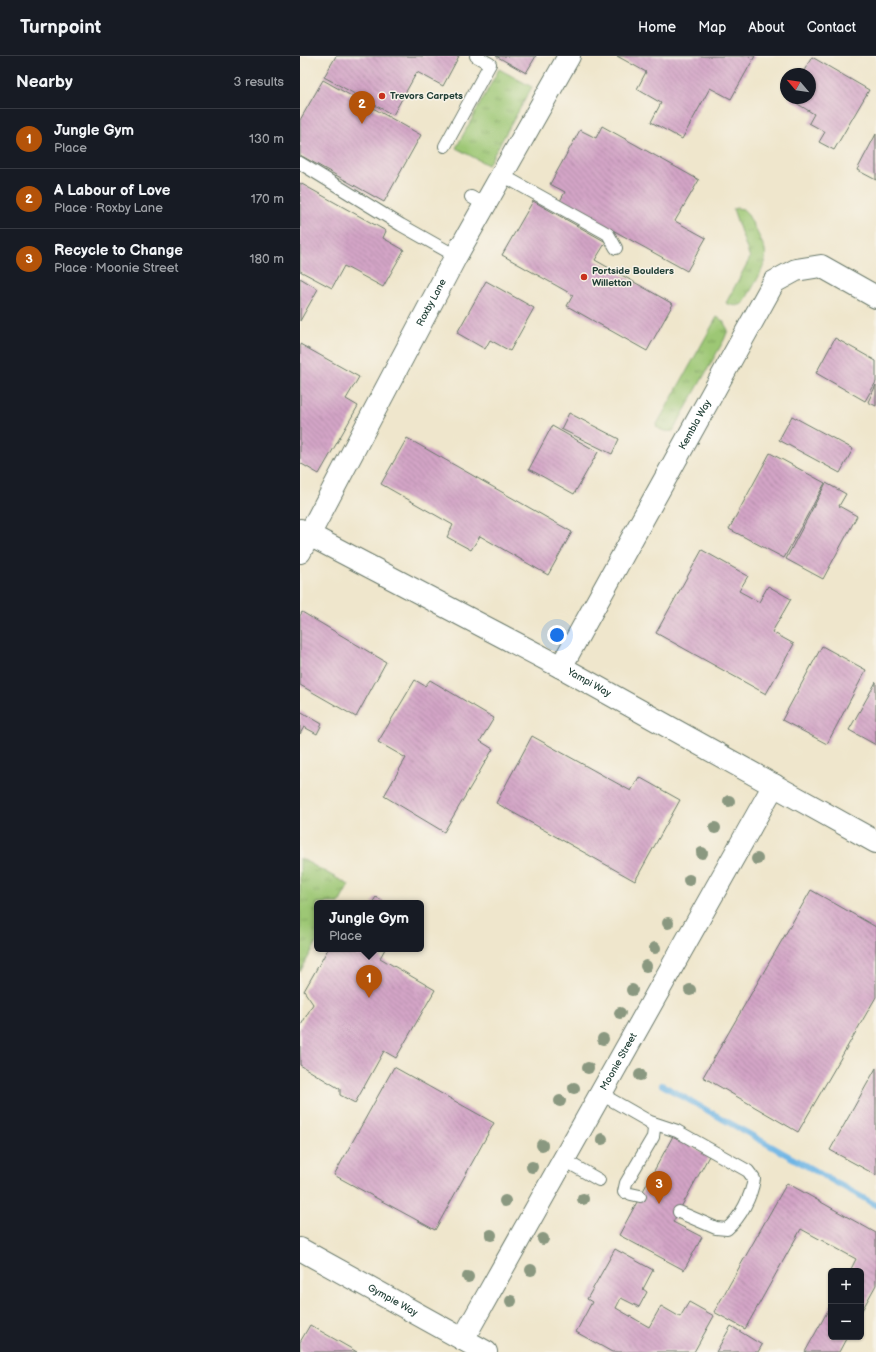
<!DOCTYPE html>
<html lang="en">
<head>
<meta charset="utf-8">
<style>
  body { margin:0; font-family:"Balsamiq Sans",sans-serif; background:#242831; color:#f1f3f6 }
  .controls { position:absolute; right:12px; bottom:12px; display:grid; overflow:hidden; border-radius:6px; box-shadow:0 1px 3px #0004 }
  .controls button { width:36px; height:36px; display:grid; place-items:center; padding:0; border:0; border-bottom:1px solid #363941; background:#171b24; color:#f1f3f6; font:20px sans-serif }
  .compass { position:absolute; left:480px; top:12px; width:36px; height:36px; border-radius:50%; background:#171b24; box-shadow:0 1px 3px #0004; rotate:299deg }
  .you { position:absolute; left:257px; top:579px; width:14px; height:14px; margin:-10px; border:3px solid #fff; border-radius:50%; background:#1a73e8; box-shadow:0 0 0 6px #1a73e833 }
  .badge { display:grid; place-items:center; width:26px; height:26px; border-radius:50%; background:#b45309; color:#fff; font-size:13px; font-weight:700 }
  .pin { position:absolute; translate:-50% -33px; filter:drop-shadow(0 1px 2px #0008) }
  .pin::after { content:''; position:absolute; top:21px; width:14px; height:12px; background:inherit; clip-path:polygon(0 0,100% 0,50% 100%) }
  .popup { position:absolute; left:14px; top:844px; width:110px; height:52px; box-sizing:border-box; display:grid; place-content:center; border-radius:6px; background:#171b24; filter:drop-shadow(0 1px 3px #0005); font-size:13px; white-space:nowrap; color:#9ea1a6 }
  .popup b { font-size:15px; color:#f1f3f6 }
  .popup::after { content:''; position:absolute; left:50%; top:100%; margin-left:-8px; border:8px solid transparent; border-top-color:#171b24 }
  .list { margin:0; padding:0; list-style:none }
  h2 { display:flex; justify-content:space-between; align-items:center; height:52px; margin:0; padding:0 16px; font-size:17px }
  h2 small { font-size:13px; font-weight:400; color:#9ea1a6 }
  .list li { display:grid; grid-template-columns:26px 1fr auto; gap:12px; align-items:center; box-sizing:border-box; height:60px; padding:0 16px; border-top:1px solid #363941 }
  .list b { display:block; font-size:15px; white-space:nowrap }
  .list p { margin:0; font-size:13px; white-space:nowrap; color:#9ea1a6 }
  .list em { font-size:13px; font-style:normal; color:#9ea1a6 }
  .map { position:relative; flex:none; width:576px; height:1296px; overflow:hidden }
  header { display:flex; align-items:center; gap:24px; box-sizing:border-box; height:56px; padding:0 20px; background:#171b24; border-bottom:1px solid #363941 }
  header strong { font-size:19px }
  nav { display:flex; gap:22px; margin-inline-start:auto; font-size:14px }
  main { display:flex }
  aside { flex:1; background:#171b24 }
  .map>svg:first-child { display:block }
  .grass { fill:url(#grass-tufts); stroke:#5e8254 }
  .lines { fill:none; stroke-linecap:round; stroke-linejoin:round }
  .stream { stroke:#6eb5e5; stroke-width:6 }
  .building { fill:url(#building-back-hatch) }
  .service-casing { stroke:#687869; stroke-width:14 }
  .minor-casing { stroke:#687869; stroke-width:24 }
  .service { stroke:#fff; stroke-width:12 }
  .minor { stroke:#fff; stroke-width:22 }
  .tree { fill:#8a9880 }
  .poi-dot { fill:#c8321e; stroke:#f7f3e8; stroke-width:1.5 }
  .labels { text-anchor:middle; dominant-baseline:central; stroke-width:3; stroke-linejoin:round; paint-order:stroke }
  .poi-label { font-size:10px; font-weight:bold; fill:#1f3d34; stroke:#f7f3e8; text-anchor:start }
  .street-label { font-size:10px; fill:#1f3d34; stroke:#f7f3e8 }
</style>
</head>
<body>
<header>
<strong>Turnpoint</strong>
<nav><a>Home</a><a>Map</a><a>About</a><a>Contact</a></nav>
</header>
<main>
<aside>
<h2>Nearby<small>3 results</small></h2>
<ul class="list">
<li><span class="badge">1</span><div><b>Jungle Gym</b><p>Place</p></div><em>130 m</em></li>
<li><span class="badge">2</span><div><b>A Labour of Love</b><p>Place · Roxby Lane</p></div><em>170 m</em></li>
<li><span class="badge">3</span><div><b>Recycle to Change</b><p>Place · Moonie Street</p></div><em>180 m</em></li>
</ul>
</aside>
<div class="map">
<svg width="576" height="1296" viewBox="0 0 576 1296">
  <defs>
    <pattern id="grass-tufts" width="24" height="20" patternUnits="userSpaceOnUse"><rect width="24" height="20" fill="#9dc774"/><path d="M3 7l-1-3M5 7V3M7 7l1-3M15 17l-1-3M17 17v-4M19 17l1-3" fill="none" stroke="#7fa360"/></pattern>
    <pattern id="building-back-hatch" width="6" height="6" patternUnits="userSpaceOnUse"><rect width="6" height="6" fill="#d3a4c6"/><path d="M-1 5l2 2M0 0l6 6M5-1l2 2" fill="none" stroke="#ab87a2"/></pattern>
  </defs>
  <rect width="100%" height="100%" fill="#f7f3e8"/>
  <filter id="ink" filterUnits="userSpaceOnUse"><feTurbulence type="fractalNoise" baseFrequency=".025" numOctaves="2"/><feDisplacementMap in="SourceGraphic" scale="8" xChannelSelector="R" yChannelSelector="G"/><feConvolveMatrix kernelMatrix="1 2 1 2 8 2 1 2 1" color-interpolation-filters="sRGB"/></filter>
  <filter id="wash" filterUnits="userSpaceOnUse"><feTurbulence type="fractalNoise" baseFrequency=".012" numOctaves="4" result="noise"/><feDisplacementMap in="SourceGraphic" scale="16" xChannelSelector="R" yChannelSelector="G"/><feGaussianBlur stdDeviation="0.9" result="paint"/><feColorMatrix in="noise" values="0 0 0 0 0 0 0 0 0 0 0 0 0 0 0 0 0 1.4 0 .05"/><feComposite in="paint" operator="in"/></filter>
  <g filter="url(#wash)">
    <rect width="100%" height="100%" fill="#efe6cc"/>
    <!-- grass -->
    <path class="grass" d="M199,13L232,31L188,109L156,92Z
      M437,152L443,153L447,157C452,167 463,186 465,195C469,209 450,234 444,247C437,251 433,250 426,247L450,202L433,153Z
      M417,261L423,265L428,274L424,284L373,375C366,376 361,375 356,370Z
      M0,802L49,829L39,847H17V886L0,916Z"/>
    <g class="lines">
      <!-- stream -->
      <path class="stream" d="M362,1029L576,1149"/>
    </g>
    <g id="blocks">
      <!-- building -->
      <path class="building" d="M36,0H159L143,30L117,16L93,59L24,21Z
        M196,0H236L226,17Z
        M317,0H455L431,43L410,32L382,83L351,66L361,47L337,33L346,16Z
        M512,1L569,34L534,94L519,86L525,76L509,67L514,58L488,42H510V18H502Z
        M23,24L121,79L84,146L0,99V64Z
        M302,70L399,124L375,165L406,182L387,215L260,145L265,136L250,128L280,74L296,82Z
        M576,78V124L557,114Z
        M0,127L86,175L83,182L104,194L83,231L44,210L32,232L0,215Z
        M233,145L306,186L295,204L373,248L347,295L267,250L273,239L202,199Z
        M0,222L18,233L0,265Z
        M186,225L234,252L210,295L190,284L185,293L157,277Z
        M535,282L576,305V326L565,345L516,317Z
        M0,288L59,321L46,343L58,350L19,418L0,407Z
        M576,329V350L568,346Z
        M269,357L319,383L312,398L261,373Z
        M492,360L553,393L540,417L479,384Z
        M252,370L298,396L274,438L229,413Z
        M107,382L272,476L248,519L180,480L171,494L147,481L153,469L81,428Z
        M470,397L525,427L484,502L429,473Z
        M526,427L546,438L539,450L557,460L523,523L486,503Z
        M402,494L448,520L439,535L459,546L468,530L491,543L472,576L494,588L466,638L356,577Z
        M2,556L86,606L56,661L0,629V560Z
        M522,590L566,614L527,688L482,664Z
        M115,624L125,630L130,624L194,662L180,685L193,693L144,776L84,740L106,702L78,686Z
        M576,626V689L549,674Z
        M0,655L22,668L17,678L4,671L0,678Z
        M232,680L331,735L339,721L380,744L335,825L196,747Z
        M511,834L576,871V941L498,1076L403,1021Z
        M76,841L86,847H72Z
        M28,893H85L80,902L135,934L96,1002L84,995L55,1047L40,1039V1033L0,1009V971L13,948L4,935Z
        M94,1011L194,1067L135,1174L34,1119Z
        M576,1012V1119L530,1094Z
        M373,1080L409,1100L373,1166L402,1181L384,1214L319,1179Z
        M487,1127L576,1177V1229L561,1256V1215H550L556,1203L501,1173L445,1273L414,1256Z
        M315,1193L353,1214L343,1233L347,1236L339,1251L321,1242L316,1252L349,1271L361,1250L380,1261L389,1246L414,1260L394,1296H312L276,1276L292,1246L287,1243Z
        M531,1249V1281H547L539,1296H505Z
        M10,1269L57,1296H0V1286Z
        M431,1270L462,1289L458,1296H416Z"/>
    </g>
  </g>
  <g filter="url(#ink)">
    <use href="#blocks" fill-opacity="0" stroke="#687869" stroke-width="1"/>
    <g class="lines">
      <defs>
        <path id="service" d="M145,90L190,8L176,0
          M0,107L101,169L156,200
          M202,119L308,178L316,192
          M171,141L185,149
          M301,1038L350,1066L354,1073L353,1081L326,1127L324,1136
          M350,1066L377,1075L448,1115L454,1123C451,1141 441,1161 427,1173L416,1172L379,1156
          M264,1104L299,1124
          M331,1138L340,1140"/>
        <g id="minor">
          <path id="s1" d="M0,474L261,611L576,786"/>
          <path id="s2" d="M0,496L156,200L269,0"/>
          <path id="s3" d="M261,611L474,226L496,214L521,210L576,241"/>
          <path id="s4" d="M0,1193L186,1296"/>
          <path id="s5" d="M163,1283L474,729"/>
        </g>
      </defs>
      <!-- service casing -->
      <use href="#service" class="service-casing"/>
      <!-- minor casing -->
      <use href="#minor" class="minor-casing"/>
      <!-- service -->
      <use href="#service" class="service"/>
      <!-- minor -->
      <use href="#minor" class="minor"/>
    </g>
    <!-- trees -->
    <g class="tree">
      <circle cx="429" cy="745" r="6"/>
      <circle cx="415" cy="772" r="6"/>
      <circle cx="402" cy="797" r="6"/>
      <circle cx="457" cy="803" r="6"/>
      <circle cx="389" cy="824" r="6"/>
      <circle cx="368" cy="867" r="6"/>
      <circle cx="355" cy="892" r="6"/>
      <circle cx="346" cy="910" r="6"/>
      <circle cx="332" cy="934" r="6"/>
      <circle cx="390" cy="934" r="6"/>
      <circle cx="320" cy="957" r="6"/>
      <circle cx="303" cy="983" r="6"/>
      <circle cx="288" cy="1012" r="6"/>
      <circle cx="340" cy="1019" r="6"/>
      <circle cx="274" cy="1032" r="6"/>
      <circle cx="260" cy="1045" r="6"/>
      <circle cx="302" cy="1083" r="6"/>
      <circle cx="242" cy="1089" r="6"/>
      <circle cx="232" cy="1111" r="6"/>
      <circle cx="283" cy="1143" r="6"/>
      <circle cx="205" cy="1145" r="6"/>
      <circle cx="191" cy="1179" r="6"/>
      <circle cx="243" cy="1183" r="6"/>
      <circle cx="231" cy="1214" r="6"/>
      <circle cx="168" cy="1221" r="6"/>
      <circle cx="211" cy="1245" r="6"/>
    </g>
  </g>
  <!-- markers -->
  <g class="poi-dot">
    <circle cx="82" cy="40" r="4"/>
    <circle cx="284" cy="221" r="4"/>
  </g>
  <g class="labels">
    <!-- poi labels -->
    <g class="poi-label">
      <text x="90" y="40">Trevors Carpets</text>
      <text x="292" y="215">Portside Boulders<tspan x="292" dy="12">Willetton</tspan></text>
    </g>
    <!-- street labels -->
    <g class="street-label">
      <text stroke="none"><textPath href="#s2" startOffset="282">Roxby Lane</textPath></text>
      <text stroke="none"><textPath href="#s3" startOffset="277">Kembla Way</textPath></text>
      <text stroke="none"><textPath href="#s1" startOffset="327">Yampi Way</textPath></text>
      <text stroke="none"><textPath href="#s5" startOffset="318">Moonie Street</textPath></text>
      <text stroke="none"><textPath href="#s4" startOffset="106">Gympie Way</textPath></text>
    </g>
  </g>
</svg>
<div class="controls">
<button>+</button>
<button>−</button>
</div>
<svg class="compass" viewBox="-18 -18 36 36"><path d="M0-13l5 13h-10z" fill="#e53935"/><path d="M0 13l5-13h-10z" fill="#9ea1a6"/></svg>
<div class="you"></div>
<div class="pin badge" style="left:69px;top:942px">1</div>
<div class="popup"><b>Jungle Gym</b>Place</div>
<div class="pin badge" style="left:62px;top:68px">2</div>
<div class="pin badge" style="left:359px;top:1148px">3</div>
</div>
</main>
</body>
</html>
